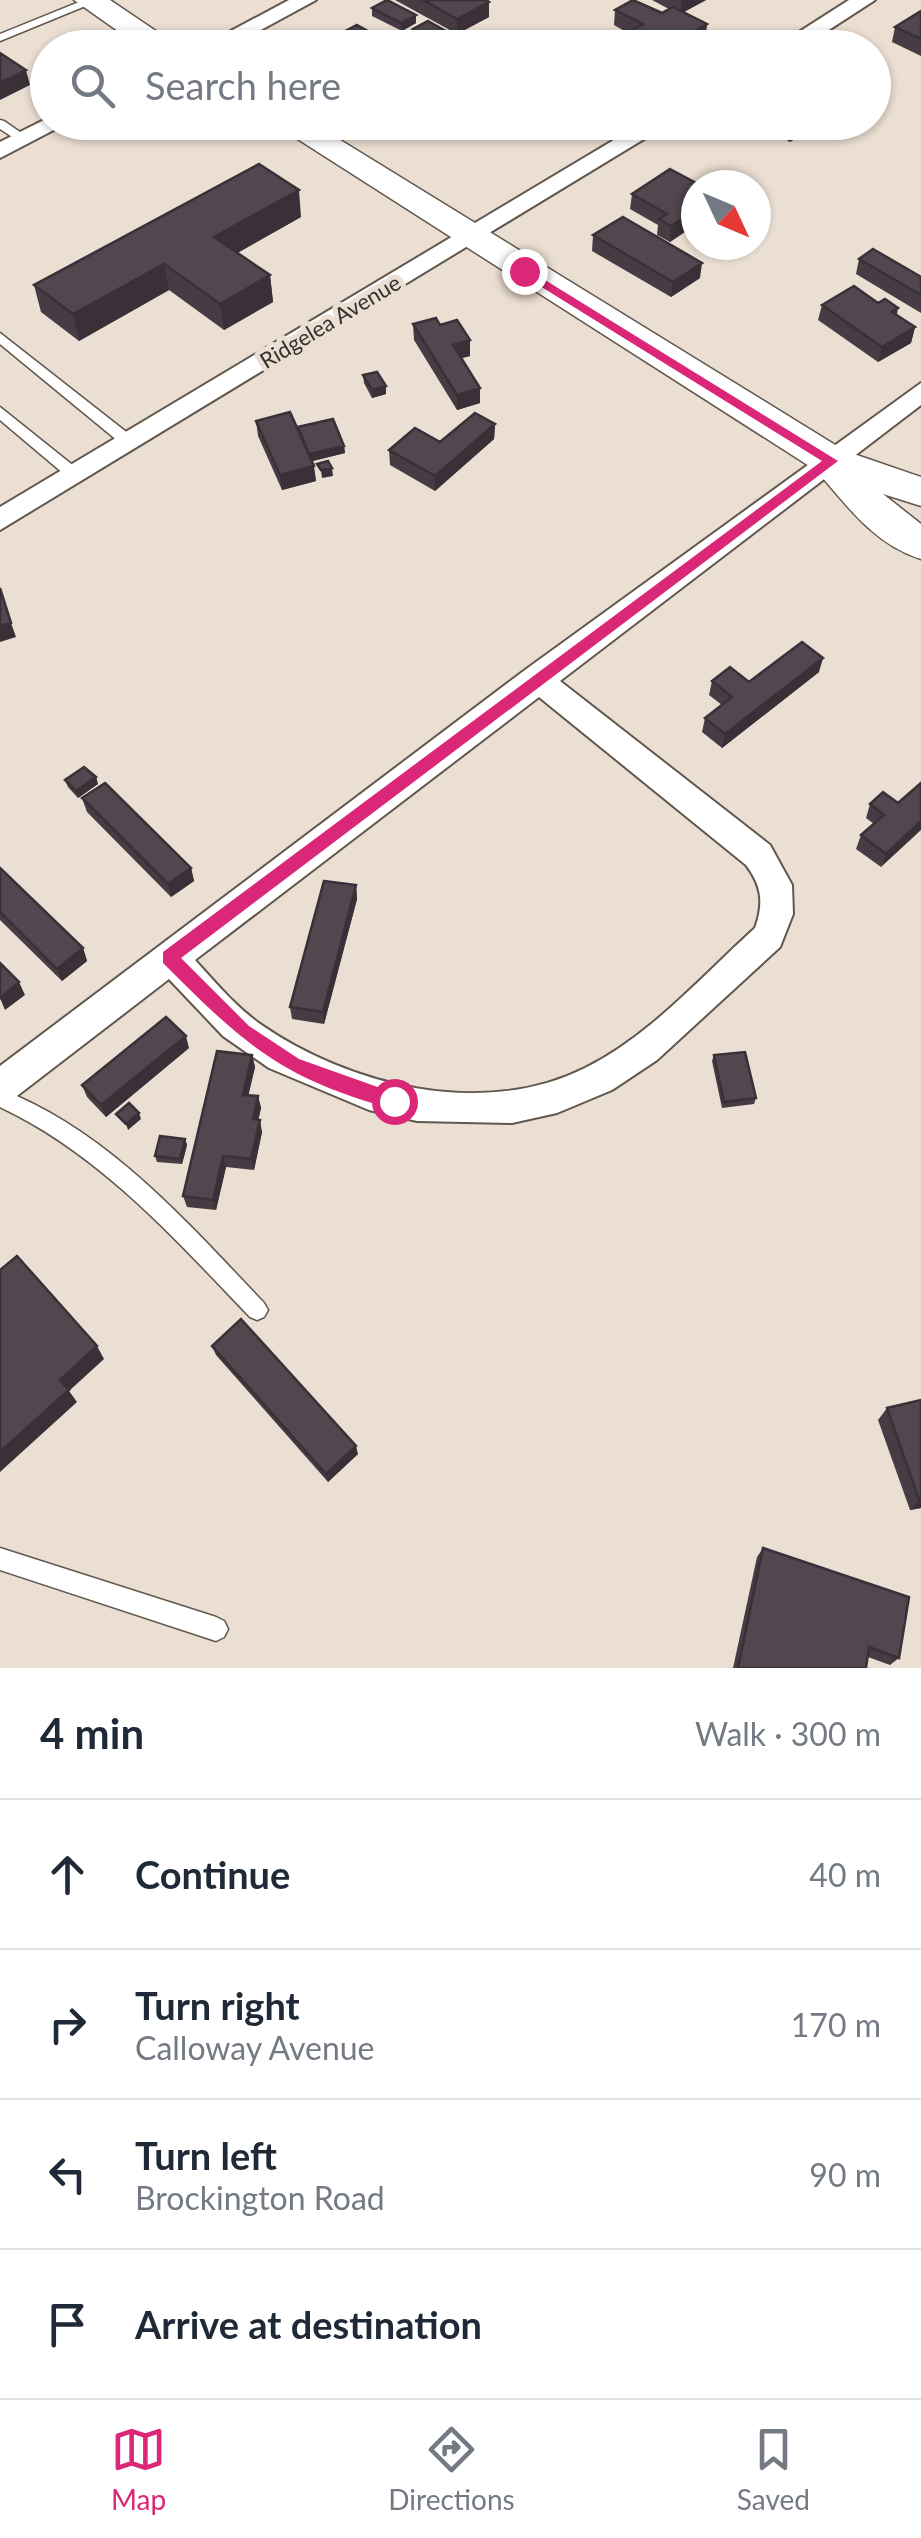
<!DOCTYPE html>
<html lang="en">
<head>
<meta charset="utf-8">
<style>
  body { margin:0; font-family:Lato,sans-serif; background:#f6f6f7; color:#1f2937 }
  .compass { position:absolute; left:681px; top:170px; width:90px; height:90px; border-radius:50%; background:#fff; box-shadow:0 2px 8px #0004; rotate:134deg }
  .stop { position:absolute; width:30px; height:30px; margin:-22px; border:8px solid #db2777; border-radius:50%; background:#fff }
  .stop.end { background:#db2777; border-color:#fff; box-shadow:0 2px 10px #0008 }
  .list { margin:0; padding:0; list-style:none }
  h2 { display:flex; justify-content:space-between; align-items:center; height:130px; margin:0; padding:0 40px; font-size:42px }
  h2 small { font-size:32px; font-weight:400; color:#747a83 }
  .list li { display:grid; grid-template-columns:65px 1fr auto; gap:30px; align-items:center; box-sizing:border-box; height:150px; padding:0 40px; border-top:2px solid #e0e1e3 }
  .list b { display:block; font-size:38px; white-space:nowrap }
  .list p { margin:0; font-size:32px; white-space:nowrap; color:#747a83 }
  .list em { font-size:32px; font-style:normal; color:#747a83 }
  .icon { flex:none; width:55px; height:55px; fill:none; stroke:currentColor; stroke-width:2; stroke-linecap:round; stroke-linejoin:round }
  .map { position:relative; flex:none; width:921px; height:1668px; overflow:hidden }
  .search { position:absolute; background:#fff; box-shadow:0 2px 8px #0004; left:30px; right:30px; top:30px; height:110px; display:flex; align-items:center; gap:25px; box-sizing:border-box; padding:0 35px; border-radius:55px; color:#747a83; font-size:38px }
  .sheet { height:730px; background:#fff }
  nav { display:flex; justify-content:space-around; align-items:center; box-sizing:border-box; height:140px; border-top:2px solid #e0e1e3; background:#fff; font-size:28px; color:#747a83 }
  nav a { display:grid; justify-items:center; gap:5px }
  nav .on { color:#db2777 }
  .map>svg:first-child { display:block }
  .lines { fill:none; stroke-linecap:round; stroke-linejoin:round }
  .service-casing { stroke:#61574d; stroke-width:3 }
  .minor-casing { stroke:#61574d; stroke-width:4 }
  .secondary-casing { stroke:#61574d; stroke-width:3 }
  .service { fill:#fff; fill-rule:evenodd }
  .minor { fill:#fff; fill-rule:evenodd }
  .secondary { fill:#fff; fill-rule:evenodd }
  .wall { fill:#473c44 }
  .shaded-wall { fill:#393137 }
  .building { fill:#52464f; stroke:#393137; stroke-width:2.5 }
  .route { fill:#db2777 }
  .labels { text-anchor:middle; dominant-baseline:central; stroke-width:10; stroke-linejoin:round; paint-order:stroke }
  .far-street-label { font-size:22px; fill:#35302c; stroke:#ebded2 }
</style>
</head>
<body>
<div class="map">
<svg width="921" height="1668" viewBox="0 0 921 1668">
  <rect width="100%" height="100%" fill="#ebded2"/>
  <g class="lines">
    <defs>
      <path id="service" d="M84,0H100L0,41V34Z
        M0,120L4,121L30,139L20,142L0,129Z
        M0,333L134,438V446H124L0,344Z
        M0,407L80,471V479H70L0,420Z
        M0,1089C107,1130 187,1222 264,1303L268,1310L264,1317L257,1320L250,1317C175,1239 100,1154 0,1107Z
        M0,1548L216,1617L224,1621L228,1629L224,1637L216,1641L0,1570Z"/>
      <path id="minor" d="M289,0H316L228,48H199Z
        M849,0H875L801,48H774Z
        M48,118V122H69L0,158V142Z
        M644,122H672L0,530V507Z
        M921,383V405L560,681L770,845L792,885L793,914L780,947L657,1060L612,1090L557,1113L512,1123L417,1121L369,1110L269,1068L223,1036L169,979L13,1099L0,1103V1066L525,670ZM539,697L746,865C762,886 764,903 755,928C702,976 650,1036 585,1068C483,1119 349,1086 260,1024C235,1006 215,982 195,960Z"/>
      <path id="secondary" d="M74,0H110L181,48H142Z
        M271,122H311L845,451L921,477V506L883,494L921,524V559C875,545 846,505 817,471Z"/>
    </defs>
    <!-- service casing -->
    <use href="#service" class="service-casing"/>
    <!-- minor casing -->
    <use href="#minor" class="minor-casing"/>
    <!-- secondary casing -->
    <use href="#secondary" class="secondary-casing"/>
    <!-- service -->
    <use href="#service" class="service"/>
    <!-- minor -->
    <use href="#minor" class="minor"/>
    <!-- secondary -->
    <use href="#secondary" class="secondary"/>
  </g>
  <!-- wall -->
  <path class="wall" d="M395,0H486L489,2V17L457,34Z
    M652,0H706L684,12L707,24L705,39L691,48H627L628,33L614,25L615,10L662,13L669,9Z
    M372,8L416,15V23L402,31L372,16Z
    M921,11V56L892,42L895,27Z
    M413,29L451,42L441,48H432L413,37Z
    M758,122H853L832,136L813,127L790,142L757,124Z
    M632,194L695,225L670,242L657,235L658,225L630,209Z
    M301,217L237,253L270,275L273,302L224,330L169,290L79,341L41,312L34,285Z
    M593,235L700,278L671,297L592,251Z
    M859,259L921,277V313L856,274Z
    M878,303L898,308L897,315L915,327L911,343L878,362L818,320L822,305Z
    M413,324L440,325L470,340V356L462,358L480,388V403L457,410L414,340Z
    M363,375L386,386V394L372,398L364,383Z
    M256,421L298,430L344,446L345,453L312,461L316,481L282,490L258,436Z
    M495,424L494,439L435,491L390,465L389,450L440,442Z
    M819,672L722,748L702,732L705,718L722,705L709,695L712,681L749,682Z
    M96,777L98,784L78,798L68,787L65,780Z
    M921,783L881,867L856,849L861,835L874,824L866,818L870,804L898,803Z
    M82,798L191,868L194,881L171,897L87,812Z
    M0,868L83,948L87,961L62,981L0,920Z
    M356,885L357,899L324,1024L292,1019L290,1007Z
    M189,1048L106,1117L87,1097L82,1085Z
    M252,1055L255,1067L248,1095L258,1096L261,1108L258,1120L262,1132L254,1170L226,1167L216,1210L187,1207L183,1196Z
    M714,1055L756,1098L754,1104L722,1108L712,1061Z
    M185,1139L187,1145L182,1164L157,1162L155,1156Z
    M212,1346L358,1454L328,1482L216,1355Z
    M921,1400V1508L910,1510L878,1420L887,1408Z
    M763,1548L899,1658L890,1665L868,1657L866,1668H733L757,1557Z"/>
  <!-- shaded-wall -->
  <path class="shaded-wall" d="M682,0H706L680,14Z
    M489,2V17L457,34V19Z
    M416,15V23L402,31L401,23Z
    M707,24L705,39L691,48H668Z
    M451,34V42L441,48H436V42Z
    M26,70L30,85L0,100V83Z
    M799,122H814L813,127L790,142L793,126Z
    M835,122H853L832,136Z
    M299,190L301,217L218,264L214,237Z
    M696,196L695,225L670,242L671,226L686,203Z
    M702,263L700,278L671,297L673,282Z
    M164,264L169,290L79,341L73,314Z
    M270,275L273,302L224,330L220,304Z
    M915,327L911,343L878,362L882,347Z
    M470,340V356L454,360L453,345Z
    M386,386V394L372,398V390Z
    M480,388V403L457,410V395Z
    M495,424L494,439L435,491V476Z
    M344,446L345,453L309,462V454Z
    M314,466L316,481L282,490L280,475Z
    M332,468L333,476L322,478L321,470Z
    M11,623L16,637L0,642V626Z
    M823,658L819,672L722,748L725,734Z
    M96,777L98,784L78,798L76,791Z
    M921,821V830L881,867L886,854Z
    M191,868L194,881L171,897L168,884Z
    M356,885L357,899L324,1024L323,1012Z
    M83,948L87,961L62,981L57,969Z
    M19,982L25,995L5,1010L0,998Z
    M186,1036L189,1048L106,1117L101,1105Z
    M252,1055L255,1067L246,1106L243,1095Z
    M258,1096L261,1108L256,1131L253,1119Z
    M139,1113L141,1119L128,1130L126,1124Z
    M260,1120L262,1132L254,1170L251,1159Z
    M185,1139L187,1145L182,1164L180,1159Z
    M223,1156L226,1167L216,1210L213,1200Z
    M97,1346L104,1359L69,1391L77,1402L0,1472V1452L60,1380Z
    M356,1446L358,1454L328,1482L326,1474Z
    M921,1499V1508L910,1510L919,1500Z"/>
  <!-- building -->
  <path class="building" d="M387,0L416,15L401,23L372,8Z
    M423,0H486L489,2L457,19Z
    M633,0L662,13L673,7L707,24L668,48H659L629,32L643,24L615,10Z
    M921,11V39L895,27Z
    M428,21L451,34L436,42L413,29Z
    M357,25L399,48H337L326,41Z
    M571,42L581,48H561Z
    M0,53L26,70L0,83Z
    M259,164L299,190L214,237L270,275L220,304L164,264L73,314L34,285Z
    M670,169L700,185H696V196L686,203L696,210L671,226L659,219L667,214L632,194Z
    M623,217L702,263L673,282L593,235Z
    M873,249L921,277V295L859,259Z
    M854,286L878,303L885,299L898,308L892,312L915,327L882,347L822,305Z
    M436,318L440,325L457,320L470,340L453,345L480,388L457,395L413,324Z
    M377,372L386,386L372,390L363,375Z
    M290,412L314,466L280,475L256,421Z
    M475,413L495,424L435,476L389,450L415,428L440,442Z
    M333,419L344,446L309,454L298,427Z
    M328,461L332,468L321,470L317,464Z
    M0,588L11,623L0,626Z
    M802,642L823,658L725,734L705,718L732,697L712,681L730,667L749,682Z
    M84,767L96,777L76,791L65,780Z
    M105,783L191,868L168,884L82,798Z
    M921,783V821L886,854L861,835L884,815L870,804L883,792L898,803Z
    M0,868L83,948L57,969L0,912Z
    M324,881L356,885L323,1012L290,1007Z
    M0,963L19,982L0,998Z
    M166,1017L186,1036L101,1105L82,1085Z
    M217,1051L252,1055L243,1095L258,1096L253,1119L260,1120L251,1159L223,1156L213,1200L183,1196Z
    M745,1052L756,1098L724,1102L714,1055Z
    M129,1103L139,1113L126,1124L116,1114Z
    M160,1136L185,1139L180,1159L155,1156Z
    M17,1256L97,1346L60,1380L69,1390L0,1452V1270Z
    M241,1319L356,1446L326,1474L212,1346Z
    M921,1400V1499L919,1500L887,1408Z
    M763,1548L909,1597L899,1658L869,1647L866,1668H738Z"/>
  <!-- route -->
  <path class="route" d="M524,267L838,461L181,958L249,1026L299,1059L400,1095L403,1101L394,1109C281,1079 243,1043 163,963V952L822,461L519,273Z"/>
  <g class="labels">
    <!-- far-street labels -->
    <g class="far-street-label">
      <text transform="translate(330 321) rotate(-31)">Ridgelea Avenue</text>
    </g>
  </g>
</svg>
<svg class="compass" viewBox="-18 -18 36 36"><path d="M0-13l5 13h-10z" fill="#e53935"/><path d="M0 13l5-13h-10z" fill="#747a83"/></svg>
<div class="stop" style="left:394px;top:1101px"></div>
<div class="stop end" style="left:524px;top:271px"></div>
<div class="search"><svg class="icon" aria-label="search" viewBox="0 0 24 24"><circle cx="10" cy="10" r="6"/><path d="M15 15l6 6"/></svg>Search here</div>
</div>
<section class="sheet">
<h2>4 min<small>Walk · 300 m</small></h2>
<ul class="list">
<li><svg class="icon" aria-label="ahead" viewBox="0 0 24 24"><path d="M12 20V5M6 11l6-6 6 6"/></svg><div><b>Continue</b></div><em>40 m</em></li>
<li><svg class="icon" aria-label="right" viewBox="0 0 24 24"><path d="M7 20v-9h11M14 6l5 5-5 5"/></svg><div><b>Turn right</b><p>Calloway Avenue</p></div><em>170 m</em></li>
<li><svg class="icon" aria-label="left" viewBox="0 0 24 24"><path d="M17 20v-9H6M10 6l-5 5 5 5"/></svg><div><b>Turn left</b><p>Brockington Road</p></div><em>90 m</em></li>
<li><svg class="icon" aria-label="arrive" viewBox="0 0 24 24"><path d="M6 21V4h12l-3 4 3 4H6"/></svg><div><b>Arrive at destination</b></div></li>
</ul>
</section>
<nav>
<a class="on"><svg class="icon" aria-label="map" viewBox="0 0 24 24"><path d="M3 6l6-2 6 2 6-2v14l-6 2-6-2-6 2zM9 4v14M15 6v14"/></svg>Map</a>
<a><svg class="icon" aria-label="directions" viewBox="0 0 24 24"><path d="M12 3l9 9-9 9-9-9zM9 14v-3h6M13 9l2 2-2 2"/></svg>Directions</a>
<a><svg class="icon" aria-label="saved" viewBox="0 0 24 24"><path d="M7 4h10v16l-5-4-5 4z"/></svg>Saved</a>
</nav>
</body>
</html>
